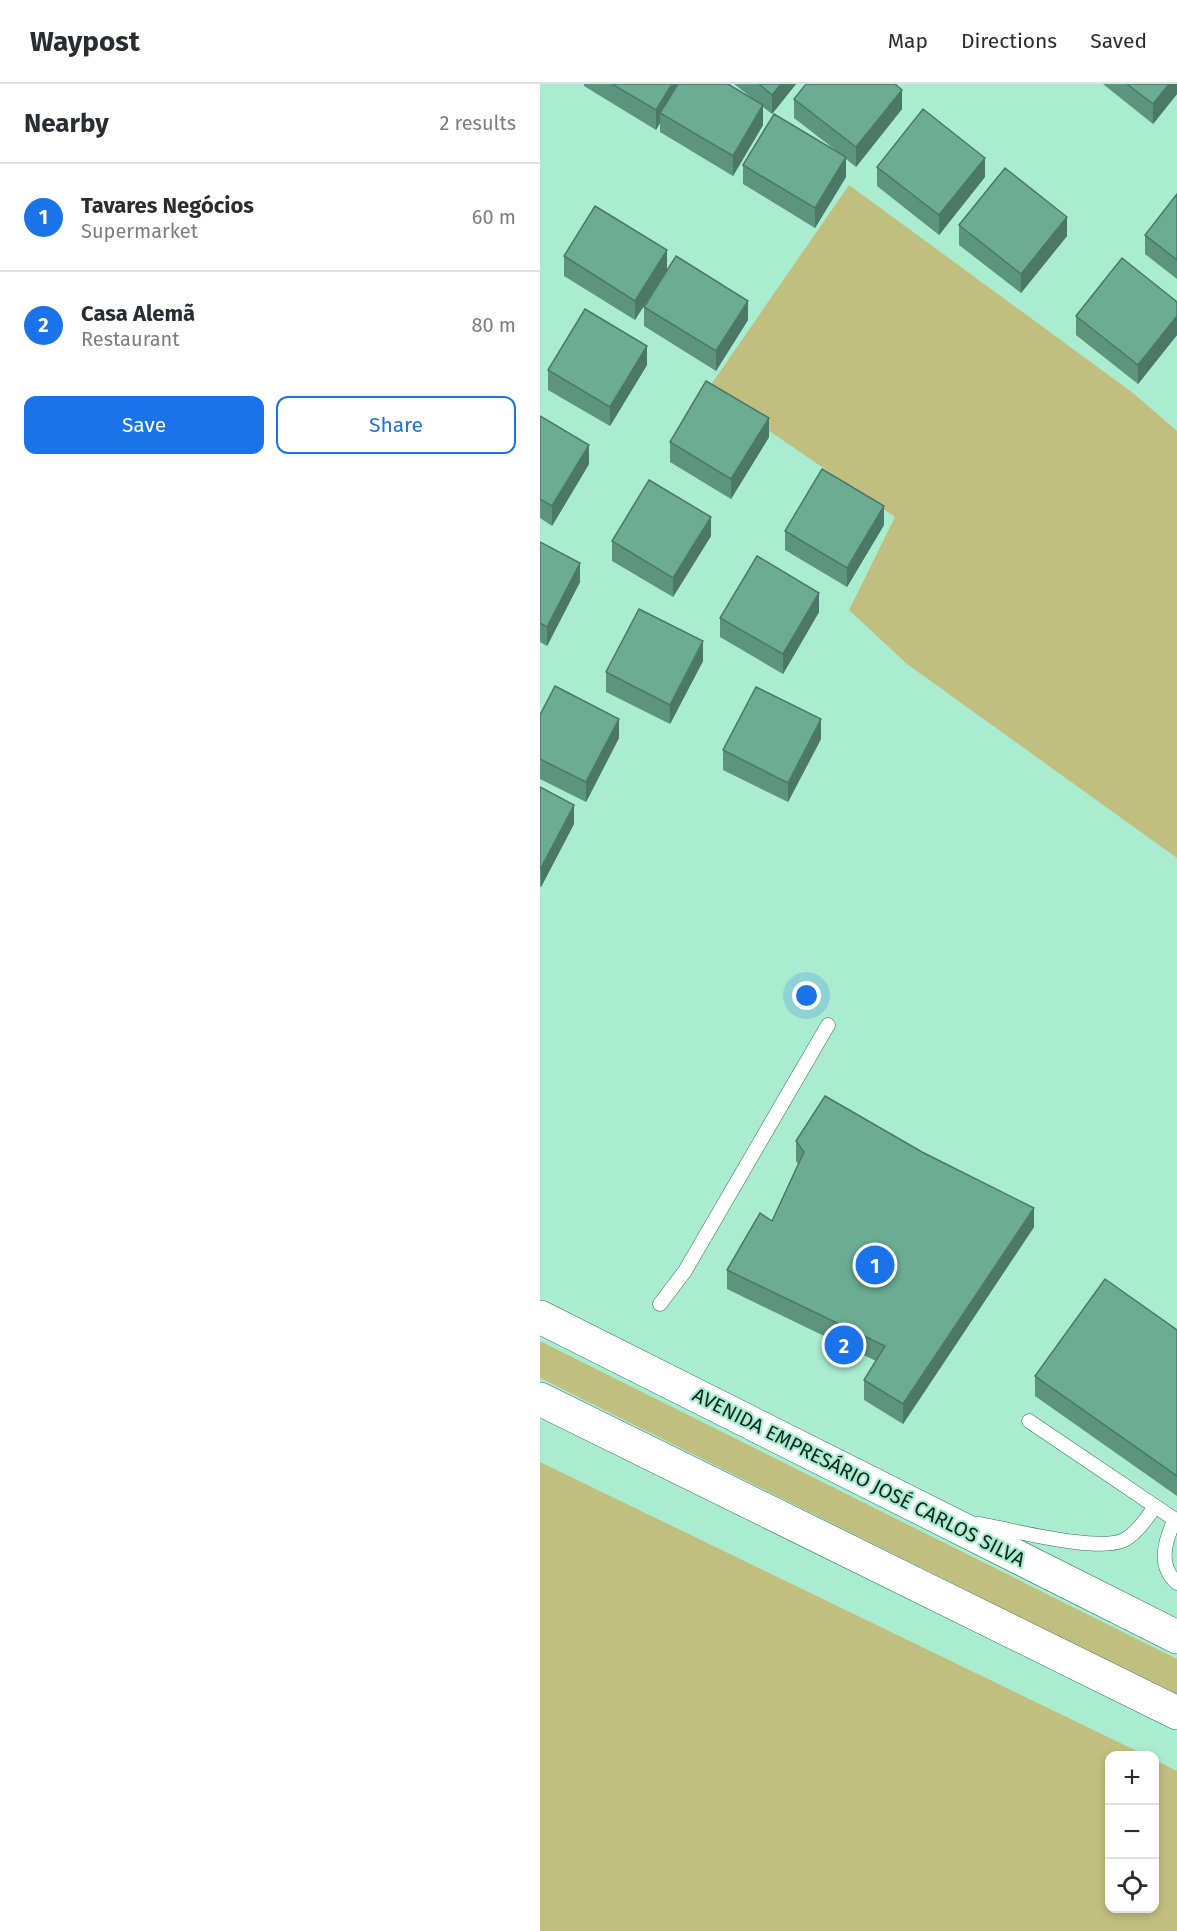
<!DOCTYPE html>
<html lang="en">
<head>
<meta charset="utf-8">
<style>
  body { margin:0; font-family:"Fira Sans",sans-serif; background:#f7f7f7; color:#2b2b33 }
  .controls { position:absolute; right:18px; bottom:18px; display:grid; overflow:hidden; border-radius:12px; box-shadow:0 3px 9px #0003 }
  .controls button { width:54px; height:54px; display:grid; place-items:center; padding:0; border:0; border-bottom:2px solid #e1e1e2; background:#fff; color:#2b2b33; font:30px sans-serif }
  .you { position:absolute; left:267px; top:912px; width:21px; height:21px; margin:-15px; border:4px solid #fff; border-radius:50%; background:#1a73e8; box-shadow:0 0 0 9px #1a73e833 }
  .badge { display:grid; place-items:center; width:39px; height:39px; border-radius:50%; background:#1a73e8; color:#fff; font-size:20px; font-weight:700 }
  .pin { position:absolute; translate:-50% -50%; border:3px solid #fff; box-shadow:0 2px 6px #0006 }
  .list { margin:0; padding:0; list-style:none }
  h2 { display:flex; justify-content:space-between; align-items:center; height:78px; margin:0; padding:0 24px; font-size:26px }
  h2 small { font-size:20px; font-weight:400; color:#7c7c81 }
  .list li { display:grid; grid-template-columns:39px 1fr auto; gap:18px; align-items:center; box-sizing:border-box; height:108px; padding:0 24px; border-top:2px solid #e1e1e2 }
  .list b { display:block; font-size:22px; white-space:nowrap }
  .list p { margin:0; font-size:20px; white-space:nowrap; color:#7c7c81 }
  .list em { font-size:20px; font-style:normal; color:#7c7c81 }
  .actions { display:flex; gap:12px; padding:18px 24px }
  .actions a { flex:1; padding:14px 0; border:2px solid #1a73e8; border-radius:12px; text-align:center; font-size:21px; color:#1a73e8 }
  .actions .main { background:#1a73e8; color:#fff }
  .icon { flex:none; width:33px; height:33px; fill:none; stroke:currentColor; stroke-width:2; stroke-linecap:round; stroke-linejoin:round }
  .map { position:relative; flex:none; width:637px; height:1847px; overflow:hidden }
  header { display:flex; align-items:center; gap:36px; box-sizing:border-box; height:84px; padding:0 30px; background:#fff; border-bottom:2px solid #e1e1e2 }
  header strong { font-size:28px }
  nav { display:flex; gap:33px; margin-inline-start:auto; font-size:21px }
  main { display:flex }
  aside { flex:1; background:#fff }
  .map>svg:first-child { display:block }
  .green { fill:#c1bf7f }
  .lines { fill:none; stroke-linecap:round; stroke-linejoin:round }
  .service-casing { stroke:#32725b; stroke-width:15 }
  .secondary-casing { stroke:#32725b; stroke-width:34 }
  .service { stroke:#fff; stroke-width:14 }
  .secondary { stroke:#fff; stroke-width:33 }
  .wall { fill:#5d947e }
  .shaded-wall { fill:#4c7867 }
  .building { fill:#6cac93; stroke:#4c7867; stroke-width:1.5 }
  .labels { text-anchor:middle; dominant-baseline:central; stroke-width:4.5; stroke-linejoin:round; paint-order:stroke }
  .street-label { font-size:20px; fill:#0c271d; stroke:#aaecd0 }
</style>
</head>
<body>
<header>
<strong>Waypost</strong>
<nav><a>Map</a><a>Directions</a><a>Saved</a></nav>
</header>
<main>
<aside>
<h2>Nearby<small>2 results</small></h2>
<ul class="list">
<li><span class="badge">1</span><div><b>Tavares Negócios</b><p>Supermarket</p></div><em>60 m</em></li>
<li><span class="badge">2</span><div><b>Casa Alemã</b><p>Restaurant</p></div><em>80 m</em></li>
</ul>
<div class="actions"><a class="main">Save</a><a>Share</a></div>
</aside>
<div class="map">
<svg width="637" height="1847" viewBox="0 0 637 1847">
  <rect width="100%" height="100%" fill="#aaecd0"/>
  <!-- green -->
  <path class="green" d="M309,101L593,309L637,347V774L367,580L309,526L355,433L168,305Z
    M0,1257L637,1575V1611L0,1294Z
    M0,1378L605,1671L570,1672V1824H614L615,1676L637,1687V1847H0Z"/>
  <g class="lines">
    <defs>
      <path id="service" d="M120,1220L145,1187L288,941
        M489,1337L637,1437
        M635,1435C625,1457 617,1481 637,1499
        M438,1440C470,1445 557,1469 584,1456C596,1450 608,1433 615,1422"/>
      <path id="secondary" d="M0,1233L637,1553
        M0,1315L637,1629"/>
    </defs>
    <!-- service casing -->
    <use href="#service" class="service-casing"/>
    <!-- secondary casing -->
    <use href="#secondary" class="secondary-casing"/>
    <!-- service -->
    <use href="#service" class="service"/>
    <!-- secondary -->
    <use href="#secondary" class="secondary"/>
  </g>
  <!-- wall -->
  <path class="wall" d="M44,0H188L212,14L194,0H256L232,30L223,23V41L193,92L120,48V39L116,46L44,2Z
    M563,0H637V10L613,40Z
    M254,15L362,25L316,83L306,75V93L275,144L203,100V81L298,68L254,34Z
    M337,83L445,93L399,151L337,102Z
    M637,110V195L605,170V151Z
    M419,141L527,152L481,209L419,161Z
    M127,166L95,236L24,192V172Z
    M637,218V251L598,300L536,251V232Z
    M104,223L208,236L176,287L104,242Z
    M107,281L70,342L8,306V286Z
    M0,332L49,380L12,442L0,434Z
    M229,353L191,415L130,378V358Z
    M344,441L307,503L245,466V447Z
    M171,452L133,513L72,477V457Z
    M0,458L40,498L7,562L0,558Z
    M279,528L243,590L180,553V534Z
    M163,577L130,640L66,608V588Z
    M0,631L79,654L46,718L0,695Z
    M281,655L248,718L183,686V666Z
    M0,703L34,740L1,803H0Z
    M256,1057L494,1143L363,1340L324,1316V1296L336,1277L187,1205V1186L232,1137L258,1080L256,1077Z
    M637,1246V1412L495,1312V1292Z"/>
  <!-- shaded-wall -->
  <path class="shaded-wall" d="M132,0H144L120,29V39L116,46V26Z
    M241,0H256L232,30V11Z
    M629,0H637V10L613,40V20Z
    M362,6V25L316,83V63Z
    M223,21V41L193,92V72Z
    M306,73V93L275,144V124Z
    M445,74V93L399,151V131Z
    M527,133V152L481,209V190Z
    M127,166V186L95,236V217Z
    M208,217V236L176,287V267Z
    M637,232V251L598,300V281Z
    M107,262V281L70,342V323Z
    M229,334V353L191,415V395Z
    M49,361V380L12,442V422Z
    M344,422V441L307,503V484Z
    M171,433V452L133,513V494Z
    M40,479V498L7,562V543Z
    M279,509V528L243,590V570Z
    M163,557V577L130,640V621Z
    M79,635V654L46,718V698Z
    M281,635V655L248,718V699Z
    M34,721V740L1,803V784Z
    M494,1124V1143L363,1340V1320Z"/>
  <!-- building -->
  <path class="building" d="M72,0H132L116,26Z
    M138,0H188L223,21L193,72L120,29Z
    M219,0H241L232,11Z
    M266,0H355L362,6L316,63L254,15Z
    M587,0H629L613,20Z
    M383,25L445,74L399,131L337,83Z
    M234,30L306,73L275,124L203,81Z
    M465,84L527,133L481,190L419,141Z
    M637,110V176L605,151Z
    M55,122L127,166L95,217L24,172Z
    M136,172L208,217L176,267L104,223Z
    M582,174L637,218V232L598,281L536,232Z
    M45,225L107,262L70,323L8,286Z
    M166,297L229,334L191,395L130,358Z
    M0,332L49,361L12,422L0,415Z
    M282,385L344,422L307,484L245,447Z
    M109,396L171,433L133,494L72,457Z
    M0,458L40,479L7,543L0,539Z
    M217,472L279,509L243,570L180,534Z
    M99,525L163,557L130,621L66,588Z
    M15,602L79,635L46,698L0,675V631Z
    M216,603L281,635L248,699L183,666Z
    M0,703L34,721L1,784L0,783Z
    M285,1012L382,1068L494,1124L363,1320L324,1296L345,1262L187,1186L220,1129L232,1137L264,1068L256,1057Z
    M565,1195L637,1246V1392L495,1292Z"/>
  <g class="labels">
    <!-- street labels -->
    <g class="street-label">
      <text transform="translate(319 1393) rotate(27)">AVENIDA EMPRESÁRIO JOSÉ CARLOS SILVA</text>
    </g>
  </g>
</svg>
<div class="controls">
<button>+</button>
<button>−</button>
<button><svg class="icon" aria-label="locate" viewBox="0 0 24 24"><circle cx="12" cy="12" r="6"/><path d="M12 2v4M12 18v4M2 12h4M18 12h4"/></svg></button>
</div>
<div class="you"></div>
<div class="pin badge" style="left:335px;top:1181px">1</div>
<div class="pin badge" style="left:304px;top:1261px">2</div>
</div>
</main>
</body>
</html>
